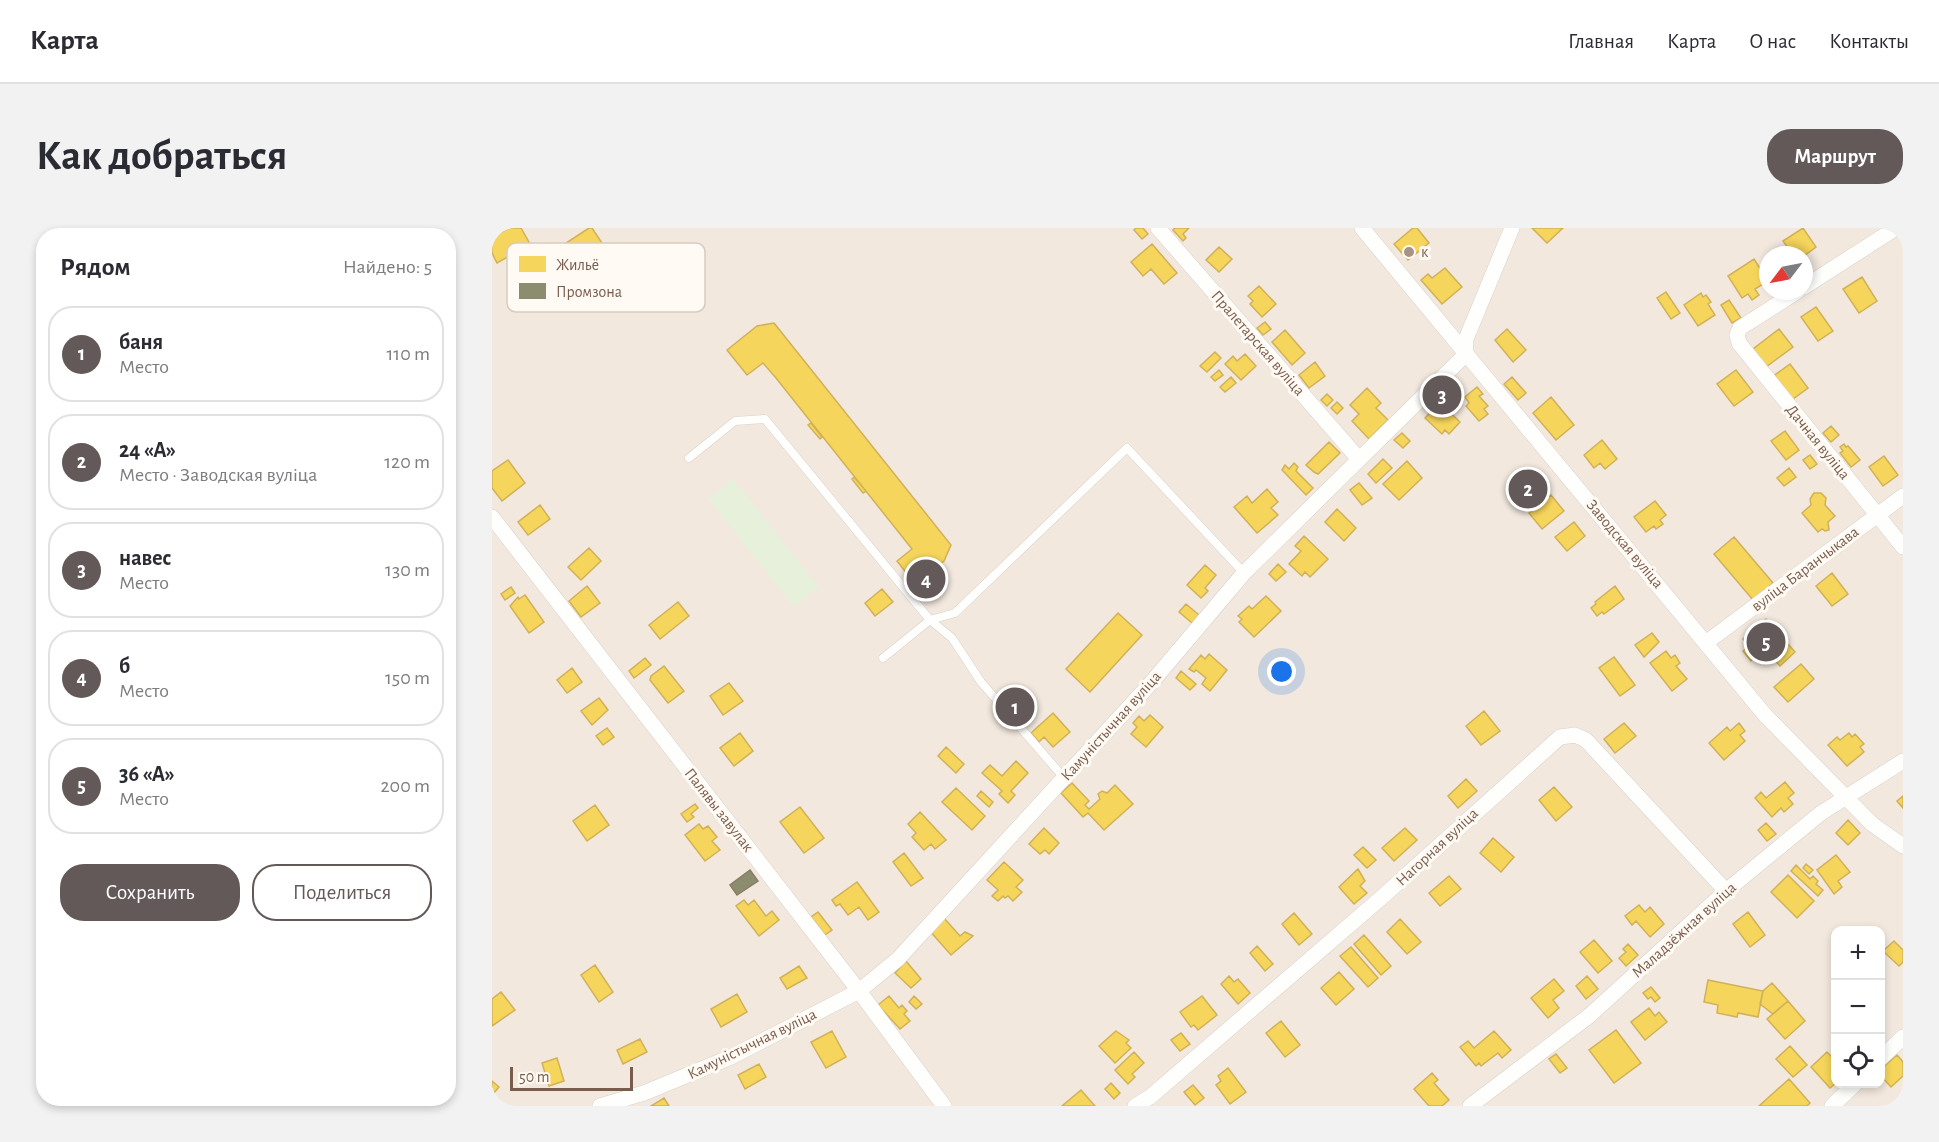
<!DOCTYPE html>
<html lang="ru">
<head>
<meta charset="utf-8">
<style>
  body { margin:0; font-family:"Alegreya Sans",sans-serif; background:#f2f2f3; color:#2b2b33 }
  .controls { position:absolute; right:18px; bottom:18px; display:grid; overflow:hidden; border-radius:12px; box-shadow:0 3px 9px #0003 }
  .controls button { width:54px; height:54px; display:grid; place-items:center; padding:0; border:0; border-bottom:2px solid #e1e1e2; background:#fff; color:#2b2b33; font:30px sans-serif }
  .compass { position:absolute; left:1267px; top:18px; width:54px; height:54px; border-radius:50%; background:#fff; box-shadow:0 3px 9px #0003; rotate:238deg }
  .scale { position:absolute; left:18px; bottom:15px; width:123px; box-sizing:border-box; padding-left:6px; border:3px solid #7a5c4d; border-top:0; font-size:16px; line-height:21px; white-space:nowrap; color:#7a5c4d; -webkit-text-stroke:4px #fffaf3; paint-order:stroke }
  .you { position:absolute; left:790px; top:444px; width:21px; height:21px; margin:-15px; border:4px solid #fff; border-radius:50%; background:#1a73e8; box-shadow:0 0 0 9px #1a73e833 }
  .badge { display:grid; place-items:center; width:39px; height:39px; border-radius:50%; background:#625958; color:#fff; font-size:20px; font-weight:700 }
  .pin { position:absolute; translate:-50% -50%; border:3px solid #fff; box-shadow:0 2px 6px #0006 }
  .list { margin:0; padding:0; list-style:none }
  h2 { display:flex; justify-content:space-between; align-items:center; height:78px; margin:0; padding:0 24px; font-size:26px }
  h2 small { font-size:20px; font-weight:400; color:#7c7c81 }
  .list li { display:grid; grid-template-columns:39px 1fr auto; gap:18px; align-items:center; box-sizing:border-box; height:96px; margin:0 12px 12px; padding:0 12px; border:2px solid #e1e1e2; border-radius:24px }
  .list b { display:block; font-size:22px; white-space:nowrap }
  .list p { margin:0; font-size:20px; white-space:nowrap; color:#7c7c81 }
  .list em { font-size:20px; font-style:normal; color:#7c7c81 }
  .actions { display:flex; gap:12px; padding:18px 24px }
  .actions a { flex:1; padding:14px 0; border:2px solid #625958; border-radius:24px; text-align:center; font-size:21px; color:#625958 }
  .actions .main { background:#625958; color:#fff }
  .icon { flex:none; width:33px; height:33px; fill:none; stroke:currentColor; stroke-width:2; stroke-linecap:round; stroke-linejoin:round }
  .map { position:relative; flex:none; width:1411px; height:878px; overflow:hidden; border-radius:24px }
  header { display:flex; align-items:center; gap:36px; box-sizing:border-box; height:84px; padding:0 30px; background:#fff; border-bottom:2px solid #e1e1e2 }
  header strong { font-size:28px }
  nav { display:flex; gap:33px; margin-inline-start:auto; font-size:21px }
  .intro { display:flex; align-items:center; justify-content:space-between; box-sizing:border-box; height:144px; padding:0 36px }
  h1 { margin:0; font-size:42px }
  .button { padding:15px 27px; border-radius:24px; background:#625958; color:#fff; font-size:21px; font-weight:700 }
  main { display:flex; gap:36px; padding:0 36px }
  aside { flex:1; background:#fff; border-radius:24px; box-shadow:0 3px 9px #0003 }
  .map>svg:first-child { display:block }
  .residential { fill:#f2e8de; fill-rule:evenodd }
  .green { fill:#e7f0db }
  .homes { fill:#f6d55c; stroke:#d1b158; stroke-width:1.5 }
  .industry { fill:#8c8c6e; stroke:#877e64; stroke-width:1.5 }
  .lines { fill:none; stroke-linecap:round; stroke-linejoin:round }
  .service-casing { stroke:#d7d1cb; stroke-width:9 }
  .minor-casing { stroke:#d7d1cb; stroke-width:16 }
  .service { stroke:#fefefd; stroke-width:8 }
  .minor { stroke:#fefefd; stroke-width:15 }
  .poi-dot { fill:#a69286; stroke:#fffaf3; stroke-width:2 }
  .labels { text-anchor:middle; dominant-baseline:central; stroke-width:6; stroke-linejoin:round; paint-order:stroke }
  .poi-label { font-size:16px; fill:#7a5c4d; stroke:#fffaf3; text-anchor:start }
  .street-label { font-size:16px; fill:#7a5c4d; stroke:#fffaf3 }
  .key { fill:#fffaf3; stroke:#d7cbc1; stroke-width:1.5 }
  .key-label { font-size:16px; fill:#7a5c4d }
</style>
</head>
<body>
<header>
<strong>Карта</strong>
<nav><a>Главная</a><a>Карта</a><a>О нас</a><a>Контакты</a></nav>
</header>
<div class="intro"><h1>Как добраться</h1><a class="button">Маршрут</a></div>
<main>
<aside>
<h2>Рядом<small>Найдено: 5</small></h2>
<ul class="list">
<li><span class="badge">1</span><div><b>баня</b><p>Место</p></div><em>110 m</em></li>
<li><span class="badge">2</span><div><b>24 «А»</b><p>Место · Заводская вуліца</p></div><em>120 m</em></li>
<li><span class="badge">3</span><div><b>навес</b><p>Место</p></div><em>130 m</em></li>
<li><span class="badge">4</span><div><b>б</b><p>Место</p></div><em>150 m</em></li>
<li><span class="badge">5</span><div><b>36 «А»</b><p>Место</p></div><em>200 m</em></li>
</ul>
<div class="actions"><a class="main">Сохранить</a><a>Поделиться</a></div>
</aside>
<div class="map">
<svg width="1411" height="878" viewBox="0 0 1411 878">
  <rect width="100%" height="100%" fill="#f9f5f0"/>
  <!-- residential -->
  <path class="residential" d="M0,0H1411V878H0ZM1276,27H1312V63H1276ZM1344,702H1388V856H1344Z"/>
  <!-- green -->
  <path class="green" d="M241,251L327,359L302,379L216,271Z"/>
  <!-- homes -->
  <path class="homes" d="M17,0H29L38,16L5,35L0,25V9Z
    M97,0H100L116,24L88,42L71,17Z
    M644,0H651L656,6L650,11L642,2Z
    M683,0H697L691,6L694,10L691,13L681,2Z
    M921,0H925L937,15L916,32L902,16Z
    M1040,0H1071L1055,15Z
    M1311,0L1324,19L1312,28L1301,27L1291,13Z
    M660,16L685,45L672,56L659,41L651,48L639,34Z
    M727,19L740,31L727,44L714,32Z
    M1262,31L1276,53L1263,61L1267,67L1260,72L1256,66L1250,70L1236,48Z
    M953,40L970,59L950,76L929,52L936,46L940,50Z
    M1370,49L1385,73L1367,85L1351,61Z
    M767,58L784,76L770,89L758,76L761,73L756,68Z
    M1174,64L1188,85L1179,91L1165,70Z
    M1209,65L1211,69L1214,67L1219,74L1216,76L1223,87L1206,98L1192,77Z
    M1237,72L1249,90L1240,95L1229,77Z
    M1324,79L1341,103L1326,113L1309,89Z
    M773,94L779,101L771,107L765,100Z
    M282,95L459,317L452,333L423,356L405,333L420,321L284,150L271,135L255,147L235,122L265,98Z
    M1015,101L1034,122L1021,134L1003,112Z
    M1287,101L1301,119L1274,139L1261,121Z
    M793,102L813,125L800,137L780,114Z
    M723,124L729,130L715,144L708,138Z
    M753,126L764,138L749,152L733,136L741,128L745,133Z
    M823,134L833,148L817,160L807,147Z
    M1298,136L1316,160L1297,174L1280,149Z
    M727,142L731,147L723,153L719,149Z
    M1244,142L1261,164L1242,178L1225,156Z
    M739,149L744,155L733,164L728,159Z
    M1020,149L1034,165L1026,172L1012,156Z
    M985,159L991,166L987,168L996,178L992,181L996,186L987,193L974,178L977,175L973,169Z
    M875,160L889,175L884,180L896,192L877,211L860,193L867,186L858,177Z
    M950,160L958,167L950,174L943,167Z
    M835,166L841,172L835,178L829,172Z
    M1059,169L1082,197L1064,212L1041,185Z
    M845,174L851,180L845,186L839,180Z
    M948,175L968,194L957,206L953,202L950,206L933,190Z
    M319,195L330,209L328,211L316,197Z
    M1339,198L1347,207L1339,214L1331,205Z
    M1293,203L1307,222L1294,232L1279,213Z
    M910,205L918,213L911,220L902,212Z
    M1110,212L1125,231L1113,241L1108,235L1102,240L1092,227Z
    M837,214L848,225L826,246L822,244L814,237Z
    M1352,216L1354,219L1356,218L1368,232L1359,239L1348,225L1351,223L1348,219Z
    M1318,227L1325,236L1318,241L1311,232Z
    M1392,228L1406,247L1391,258L1377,239Z
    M891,231L900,240L884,255L876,246Z
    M16,232L33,255L10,273L0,260V243Z
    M915,233L930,250L907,272L891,256Z
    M802,235L806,239L804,243L821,260L814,267L790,242L793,237L797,241Z
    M1297,240L1304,249L1292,258L1285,250Z
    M1046,246L1052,254L1046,258L1049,262L1035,274L1023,259L1019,263L1015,258L1025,250L1028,253L1036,247L1040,251Z
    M362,249L374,263L371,265L360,251Z
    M867,255L880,270L870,277L858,262Z
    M775,261L786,274L779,280L786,287L765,305L742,279L755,268L760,275Z
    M1322,265H1329L1334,270L1333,277L1343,288L1336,294L1337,302L1333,303L1330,301L1326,304L1310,285L1319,277L1318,271Z
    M1059,267L1072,283L1050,301L1037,285Z
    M1163,273L1174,287L1168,292L1171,296L1164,301L1162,298L1154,304L1142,289Z
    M48,277L58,291L36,307L26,294Z
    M845,281L864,300L852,313L833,294Z
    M1082,294L1093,308L1075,323L1063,309Z
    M812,308L836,331L818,349L813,344L810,348L797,336L809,323L803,318Z
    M1242,309L1281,355L1261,372L1222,326Z
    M97,320L109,333L89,352L76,339Z
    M786,336L794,344L784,353L777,346Z
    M713,337L724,347L713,360L716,363L709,370L695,357Z
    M441,341L445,345L427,360L423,356Z
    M1340,345L1356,366L1340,378L1324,358Z
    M95,358L108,375L89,389L77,373Z
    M1123,358L1132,371L1112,386L1110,384L1105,388L1099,380L1104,376L1103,374Z
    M19,359L23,365L13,372L9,366Z
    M390,361L401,374L383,388L373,375Z
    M33,367L52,394L37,405L18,378L26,369L27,371Z
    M774,368L789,383L762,409L747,394L750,391L746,388L757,378L760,381Z
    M186,374L197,388L168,411L157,397Z
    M694,376L707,387L700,395L687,384Z
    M626,385L650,407L598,464L574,441Z
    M1274,391L1303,424L1288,438L1276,425L1270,431L1266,426L1259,433L1251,423L1257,418L1251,411Z
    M1160,405L1167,414L1152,429L1143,417Z
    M1174,423L1179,430L1183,427L1188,435L1184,438L1195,451L1180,463L1158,435Z
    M717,426L735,442L718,463L710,456L714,450L704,442L702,444L697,441L709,427L713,431Z
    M1122,429L1143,457L1128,468L1107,440Z
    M153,430L159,437L142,450L137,443Z
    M1309,436L1322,451L1296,474L1282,459Z
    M172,438L192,463L176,475L158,452L159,448Z
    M80,440L90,454L75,465L65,452Z
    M689,443L704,456L698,462L684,450Z
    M237,455L251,473L231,487L218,468Z
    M517,466L535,486L528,492L511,472Z
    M107,470L116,482L100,497L89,483Z
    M992,483L1008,503L989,517L974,498Z
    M561,485L578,504L561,519L552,509L547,514L539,505Z
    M658,487L671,499L654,519L639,506L645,499L641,495L647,488L652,493Z
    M1132,495L1144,508L1123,525L1112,511Z
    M1247,495L1253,503L1248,507L1253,513L1232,532L1217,515L1235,499L1238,503Z
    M115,500L122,509L111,517L104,508Z
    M248,505L261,523L242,538L228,520Z
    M1357,505L1360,509L1363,506L1372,516L1368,519L1372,524L1355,538L1336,517L1345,509L1348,512Z
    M454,519L472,536L464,545L446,528Z
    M524,533L536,545L519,563L523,567L516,575L507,566L510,563L490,545L498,537L510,548Z
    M974,551L985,563L966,580L956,568Z
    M1293,554L1302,565L1296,570L1301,576L1292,584L1289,580L1280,589L1263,570L1269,564L1274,570Z
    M580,555L597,573L593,577L597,581L608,571L606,566L610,563L615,565L623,557L641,576L612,602L596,585L591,589L569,565Z
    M1062,559L1080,579L1064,593L1047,572Z
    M464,560L493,588L480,602L450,574Z
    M489,563L501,574L497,579L485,568Z
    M1411,568V580L1405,573Z
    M203,576L206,580L199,586L202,589L195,594L189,586Z
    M103,577L117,597L95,613L81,593Z
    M308,579L332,610L312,625L288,594Z
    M428,584L454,612L443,621L439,616L432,622L420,609L424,605L416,596Z
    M1356,592L1368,605L1356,617L1344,605Z
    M1274,595L1284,606L1275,613L1266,602Z
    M207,596L211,601L216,598L225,609L220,613L228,622L213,633L193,607Z
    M552,600L567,615L557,626L553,622L548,626L537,616Z
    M913,600L925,612L902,633L890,620Z
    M1001,610L1022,629L1009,644L988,625Z
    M871,619L884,632L875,640L862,627Z
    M412,625L431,650L419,658L401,634Z
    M1344,627L1358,644L1346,653L1350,659L1342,666L1325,642Z
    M512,634L531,652L524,659L530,664L521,673L516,668L513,670L511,668L506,673L500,668L506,662L495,652Z
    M1314,636L1321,642L1317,646L1311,640Z
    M1304,637L1318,651L1321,648L1326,653L1324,656L1331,662L1326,668L1299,643Z
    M866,641L873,653L868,658L875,665L862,676L847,659Z
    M1296,647L1322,673L1305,690L1279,664Z
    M957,648L969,661L948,678L937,665Z
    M365,654L387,684L376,692L367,679L356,687L348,676L344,678L340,672Z
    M252,672L256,677L262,672L274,688L280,683L287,692L267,708L244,678Z
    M1147,677L1153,684L1158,679L1172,696L1158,709L1144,693L1140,697L1133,688Z
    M326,684L340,702L333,707L319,689Z
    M1256,684L1273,707L1258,719L1241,696Z
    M802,685L820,706L807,717L790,696Z
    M452,690L468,708L473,704L481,708L459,727L437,702Z
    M908,691L929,714L915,726L895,704Z
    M872,707L899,738L889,747L862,716Z
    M1102,712L1120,733L1106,745L1088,724Z
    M1402,713L1411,722V734L1407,738L1391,723Z
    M1136,716L1146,727L1134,738L1127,730L1134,724L1131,721Z
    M765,718L781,736L773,743L758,725Z
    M859,719L886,750L876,759L848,728Z
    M414,733L429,751L419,760L403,745Z
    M103,737L121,764L107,774L89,747Z
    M307,738L315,750L295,761L288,750Z
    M847,744L862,761L844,777L829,760Z
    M737,748L742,754L746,751L758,765L746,776L729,756Z
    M1095,748L1106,761L1094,771L1084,758Z
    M1062,751L1072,763L1061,772L1067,780L1056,790L1039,770Z
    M1216,752L1271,763L1266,789L1246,785L1245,789L1225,785L1226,777L1212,774Z
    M1280,755L1296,773L1281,786L1268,776L1271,763Z
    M1159,759L1168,770L1163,774L1159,769L1156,771L1151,765Z
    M9,764L23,782L0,798V771Z
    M245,766L255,784L229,799L219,781Z
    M397,768L407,780L410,777L415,783L412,786L418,793L408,801L386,777Z
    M422,768L430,776L424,781L417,774Z
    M710,768L725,787L706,802L702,797L699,799L688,784Z
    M1296,773L1313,793L1293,811L1275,791Z
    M1157,780L1163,788L1167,784L1175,794L1153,812L1139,794Z
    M789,793L808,817L793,829L774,805Z
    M1124,802L1149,835L1122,855L1097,822Z
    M340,803L354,829L334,840L319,814Z
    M624,803L637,812L634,815L639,820L623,835L607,818Z
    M1002,803L1019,822L1010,830L1006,825L989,838L987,835L984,838L968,819L976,813L982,820Z
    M689,805L698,816L688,823L679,812Z
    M148,811L155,824L131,836L125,822Z
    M1298,818L1315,837L1301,849L1284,831Z
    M642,824L652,835L640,846L643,849L636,856L623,842Z
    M1335,824L1344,833V855L1338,860L1319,839Z
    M1064,826L1075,840L1068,845L1057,831Z
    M1405,827L1411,834V848L1399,859L1388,847V842Z
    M65,830L72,853L57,858L50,835Z
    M267,836L274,849L253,861L246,847Z
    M736,840L754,864L738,876L724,857L729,853L726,848Z
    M940,845L946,852L942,855L957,872L950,878H937L922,861Z
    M1297,851L1318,875L1315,878H1267Z
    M0,853L7,859L0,867Z
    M619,855L628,865L622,871L613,861Z
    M701,857L712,870L703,877L692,864Z
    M589,862L603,878H570Z
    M172,870L177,878H159Z"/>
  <!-- industry -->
  <path class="industry" d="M258,642L266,653L245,667L238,657Z"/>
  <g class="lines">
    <defs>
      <path id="service" d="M197,230L243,193L273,191L438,392L463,385L635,220L752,345
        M391,430L438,392L460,410L489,454L572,550"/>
      <path id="minor" d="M666,0L866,230
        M870,0L1273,487L1380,596L1411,618
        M1312,59L1404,0
        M1306,63L1248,100L1245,107L1247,115L1411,319
        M0,289L367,763L452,878
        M1215,414L1411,268
        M1388,831L1411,809
        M108,878L152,865L239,829L367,763L406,731L659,455L752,345L973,127L974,111L1020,0
        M643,878L658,869L889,670L1068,509L1083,507L1094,512L1234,663
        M978,878L1097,788L1234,663L1329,585L1411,533
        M1340,878L1363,856"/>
    </defs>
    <!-- service casing -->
    <use href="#service" class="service-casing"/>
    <!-- minor casing -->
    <use href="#minor" class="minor-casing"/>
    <!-- service -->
    <use href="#service" class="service"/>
    <!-- minor -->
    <use href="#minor" class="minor"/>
  </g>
  <!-- markers -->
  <circle class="poi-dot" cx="917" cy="24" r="6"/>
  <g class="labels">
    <!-- poi labels -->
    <g class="poi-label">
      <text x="929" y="24">к</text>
    </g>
    <!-- street labels -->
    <g class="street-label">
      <text transform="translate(766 115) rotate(49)">Пралетарская вуліца</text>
      <text transform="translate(1326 214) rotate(51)">Дачная вуліца</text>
      <text transform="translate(1133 316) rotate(50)">Заводская вуліца</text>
      <text transform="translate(1313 341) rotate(-37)">вуліца Баранчыкава</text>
      <text transform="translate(619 498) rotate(-48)">Камуністычная вуліца</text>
      <text transform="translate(227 582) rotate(52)">Палявы завулак</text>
      <text transform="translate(945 619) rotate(-43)">Нагорная вуліца</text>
      <text transform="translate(1192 702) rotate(-42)">Маладзёжная вуліца</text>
      <text transform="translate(260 816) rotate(-26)">Камуністычная вуліца</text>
    </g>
  </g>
  <!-- legend -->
  <rect x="15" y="15" width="198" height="69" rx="9" class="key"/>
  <rect x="27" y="28" width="27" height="16" fill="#f6d55c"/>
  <rect x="27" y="55" width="27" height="16" fill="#8c8c6e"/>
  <g class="key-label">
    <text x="64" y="42">Жильё</text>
    <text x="64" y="69">Промзона</text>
  </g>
</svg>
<div class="controls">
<button>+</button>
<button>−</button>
<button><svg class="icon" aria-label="locate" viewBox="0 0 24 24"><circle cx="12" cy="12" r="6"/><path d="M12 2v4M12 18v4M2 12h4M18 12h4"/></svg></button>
</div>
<svg class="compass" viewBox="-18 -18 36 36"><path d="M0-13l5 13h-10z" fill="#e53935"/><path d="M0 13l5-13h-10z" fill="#7c7c81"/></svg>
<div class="scale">50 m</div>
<div class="you"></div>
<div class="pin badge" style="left:523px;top:479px">1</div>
<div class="pin badge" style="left:1036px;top:261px">2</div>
<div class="pin badge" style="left:950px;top:167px">3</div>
<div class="pin badge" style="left:434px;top:351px">4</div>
<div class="pin badge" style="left:1274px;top:414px">5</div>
</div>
</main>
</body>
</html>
